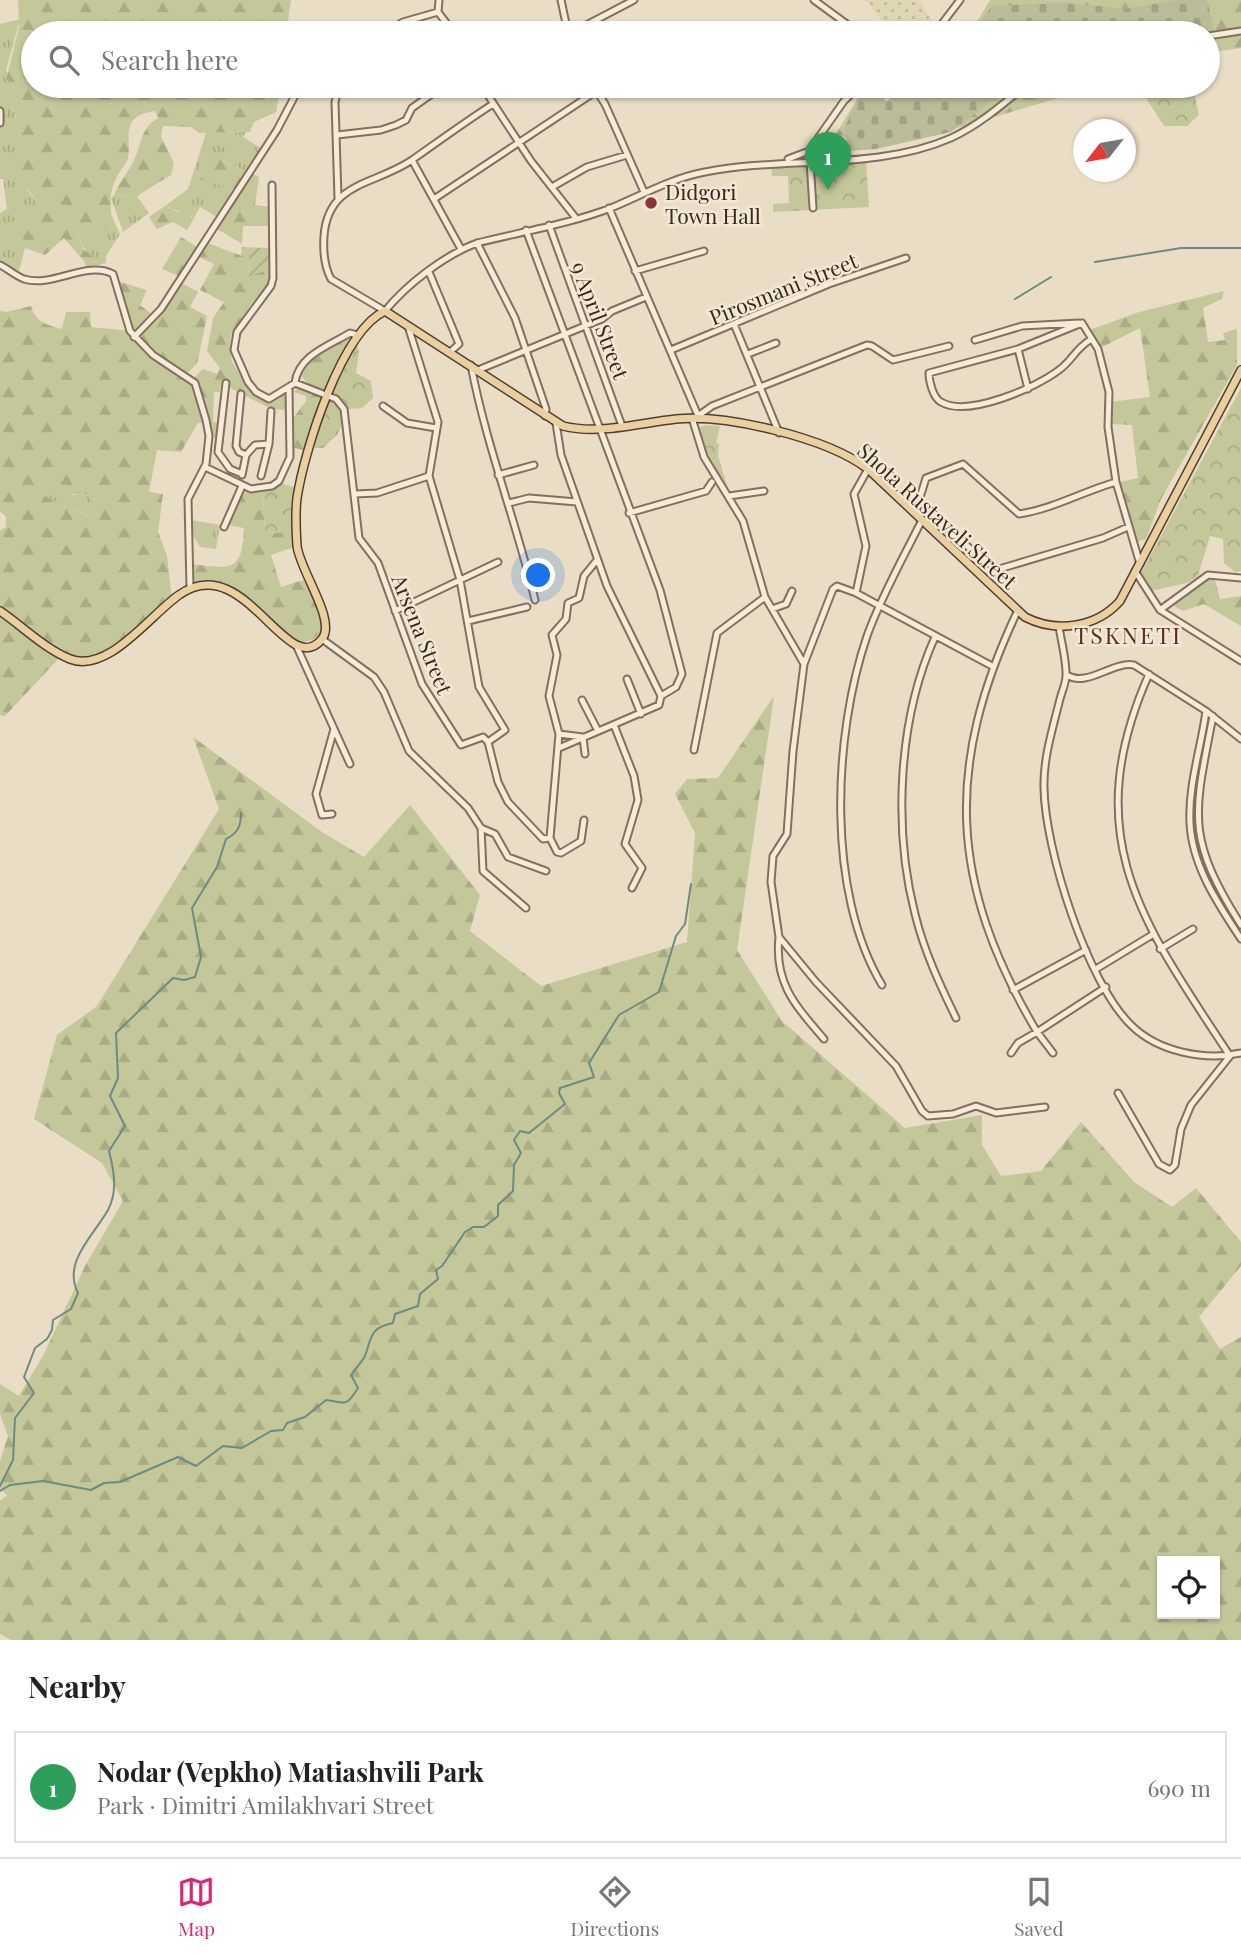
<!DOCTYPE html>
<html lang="en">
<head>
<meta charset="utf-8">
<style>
  body { margin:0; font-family:"Playfair Display",serif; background:#f2f2f2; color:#222 }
  .controls { position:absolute; right:21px; bottom:21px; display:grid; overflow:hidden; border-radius:0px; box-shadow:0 2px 5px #0004 }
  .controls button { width:63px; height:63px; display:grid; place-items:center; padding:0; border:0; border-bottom:2px solid #e0e0e0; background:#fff; color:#222; font:35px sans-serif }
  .compass { position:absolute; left:1073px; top:119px; width:63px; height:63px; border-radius:50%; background:#fff; box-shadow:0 2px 5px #0004; rotate:239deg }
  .you { position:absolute; left:539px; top:576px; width:24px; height:24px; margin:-18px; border:5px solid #fff; border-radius:50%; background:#1a73e8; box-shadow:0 0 0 10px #1a73e833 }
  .badge { display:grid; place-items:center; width:46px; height:46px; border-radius:50%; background:#db2777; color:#fff; font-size:23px; font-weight:700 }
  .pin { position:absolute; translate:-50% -58px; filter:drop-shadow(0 2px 4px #0008) }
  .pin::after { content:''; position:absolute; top:37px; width:24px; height:21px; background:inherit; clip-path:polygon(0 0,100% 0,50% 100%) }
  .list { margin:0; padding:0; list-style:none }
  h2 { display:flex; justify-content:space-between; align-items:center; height:91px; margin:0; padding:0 28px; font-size:30px }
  h2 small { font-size:23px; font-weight:400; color:#767676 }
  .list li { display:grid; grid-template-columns:46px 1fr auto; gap:21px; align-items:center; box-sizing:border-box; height:112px; margin:0 14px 14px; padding:0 14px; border:2px solid #e0e0e0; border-radius:0px }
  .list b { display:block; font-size:26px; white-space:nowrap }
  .list p { margin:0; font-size:23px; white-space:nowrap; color:#767676 }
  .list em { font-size:23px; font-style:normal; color:#767676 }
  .icon { flex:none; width:38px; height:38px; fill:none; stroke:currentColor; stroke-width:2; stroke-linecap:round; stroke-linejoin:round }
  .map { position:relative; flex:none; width:1241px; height:1640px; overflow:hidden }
  .search { position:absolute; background:#fff; box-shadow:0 2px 5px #0004; left:21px; right:21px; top:21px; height:77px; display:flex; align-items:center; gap:18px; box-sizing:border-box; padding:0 24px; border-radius:38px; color:#767676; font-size:26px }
  .sheet { height:217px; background:#fff }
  nav { display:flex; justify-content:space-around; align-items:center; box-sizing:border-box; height:98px; border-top:2px solid #e0e0e0; background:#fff; font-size:19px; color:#767676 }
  nav a { display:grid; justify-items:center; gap:4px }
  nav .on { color:#db2777 }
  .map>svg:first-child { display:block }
  .farmland { fill:url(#farmland-dots) }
  .grass { fill:url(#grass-tufts) }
  .forest { fill:url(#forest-firs); fill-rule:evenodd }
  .cemetery { fill:url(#cemetery-stones) }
  .park { fill:url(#park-crowns) }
  .garden { fill:url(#garden-furrows) }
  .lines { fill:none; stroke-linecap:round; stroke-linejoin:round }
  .stream { stroke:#6e8b82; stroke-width:2 }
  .minor-casing { stroke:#836f5d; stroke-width:9 }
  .major-casing { stroke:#523e31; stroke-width:10 }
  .minor { stroke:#f6ebd8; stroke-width:5 }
  .major { stroke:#eacfa0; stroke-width:7 }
  .poi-dot { fill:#8d3238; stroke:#f2e8d4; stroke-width:2.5 }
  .labels { text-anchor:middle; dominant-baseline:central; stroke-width:5; stroke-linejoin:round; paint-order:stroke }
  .poi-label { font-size:21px; fill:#35291f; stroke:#f2e8d4; text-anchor:start }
  .street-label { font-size:21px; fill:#35291f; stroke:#f2e8d4 }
  .neighbourhood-label { font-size:23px; letter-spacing:2px; fill:#5e2c23; stroke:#f2e8d4 }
</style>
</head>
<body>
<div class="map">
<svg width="1241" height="1640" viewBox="0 0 1241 1640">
  <defs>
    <pattern id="farmland-dots" width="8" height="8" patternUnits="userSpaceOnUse" patternTransform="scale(1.75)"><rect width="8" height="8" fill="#dfd6b3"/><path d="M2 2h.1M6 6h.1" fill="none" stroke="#c0b89a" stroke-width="1.8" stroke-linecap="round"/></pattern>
    <pattern id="grass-tufts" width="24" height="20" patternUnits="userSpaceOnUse" patternTransform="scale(1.75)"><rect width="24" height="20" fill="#c4c79a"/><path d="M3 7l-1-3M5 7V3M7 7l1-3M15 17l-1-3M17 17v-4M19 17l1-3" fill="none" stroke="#a9ab84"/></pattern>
    <pattern id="forest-firs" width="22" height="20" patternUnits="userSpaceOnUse" patternTransform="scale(1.75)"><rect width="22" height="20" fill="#c4c79a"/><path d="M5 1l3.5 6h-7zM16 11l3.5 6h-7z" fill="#a9ab84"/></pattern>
    <pattern id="cemetery-stones" width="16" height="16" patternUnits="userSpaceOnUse" patternTransform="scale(1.75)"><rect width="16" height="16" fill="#babd98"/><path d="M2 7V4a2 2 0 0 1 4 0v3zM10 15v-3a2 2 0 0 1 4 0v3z" fill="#a0a283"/></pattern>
    <pattern id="park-crowns" width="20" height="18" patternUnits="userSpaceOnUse" patternTransform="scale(1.75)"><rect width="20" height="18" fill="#c4c79a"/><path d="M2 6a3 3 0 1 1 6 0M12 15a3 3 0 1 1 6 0" fill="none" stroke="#a9ab84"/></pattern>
    <pattern id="garden-furrows" width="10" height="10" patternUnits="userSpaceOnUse" patternTransform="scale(1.75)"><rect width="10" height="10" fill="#c4c79a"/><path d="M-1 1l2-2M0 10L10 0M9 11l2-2" fill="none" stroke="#a9ab84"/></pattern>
  </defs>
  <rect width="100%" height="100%" fill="#eaddc5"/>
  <!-- farmland -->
  <path class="farmland" d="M865,0H919L936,25L925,33H892Z"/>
  <!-- grass -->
  <path class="grass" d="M20,19L6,70L15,88L12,106L20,131L18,137L28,191L40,206C34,228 19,245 13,268L22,275L0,263V213L7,209L3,179H0V24Z
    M246,132L243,137L262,149L247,172L223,160L215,183L234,191L217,217L200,207L193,220L191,216L165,206L188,189L206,133Z
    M114,195L137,196L149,213L123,232L111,198Z
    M112,216L120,234L106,256V263L87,268L84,261L90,259L77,235L81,227H112Z
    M46,481L72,495L88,493L93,501V518C76,509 43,503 38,485Z
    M191,520L220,525L216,549L200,547L188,527Z"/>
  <!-- forest -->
  <path class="forest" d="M18,0H291L287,28L262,25L260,33H33V86H281L276,112L254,122L250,132L199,133L191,127L163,126L161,137L174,163L171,175L137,196L114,195C119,183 125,176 131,166C142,148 138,130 158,118L155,111C116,116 134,143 127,161C125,166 120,170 118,175C107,194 111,207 113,228L93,235L81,227L77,234L84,250L93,256L90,259L84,261L64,238L45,255L25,248L19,271L13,268C14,244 34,228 40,206L17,174L16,146L20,131L12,106L15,88L9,80H6L19,27Z
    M990,0H1241V48L1208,53V33H970Z
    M910,86H1099L940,133L875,147L836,134L857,99L879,89L885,102Z
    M212,155L247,172L234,191L215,183L208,184L199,178L200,160Z
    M250,173L259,177L255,205L272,207L270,226H243L242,244L214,227Z
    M165,206L178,212L187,211L193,220L187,230L173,222L157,229L149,217Z
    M181,237L197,247L179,276L162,269Z
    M205,242L250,259L249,275L271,269L270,286L252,303L231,335L230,345L232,362L250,390L260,398L272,402L288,391L287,410L271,409L221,383L220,392H214L213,422L219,423L218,438L212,437L201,393L192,379L203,369L217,374L220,368L207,351L213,318L224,302L200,290L214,264L196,256Z
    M120,282L147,290L140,305L153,315L135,334L125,316Z
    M180,282L198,292L190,307L207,316L197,364L187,373L156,355L136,337Z
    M1224,291L1222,299L1203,308L1208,342L1225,340L1223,333L1237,329V365L1161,499L1146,539L1133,543L1120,482L1138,478L1132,425L1111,424L1109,402L1150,397L1140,328L1098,349L1087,331L1139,312Z
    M31,306C35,322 47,325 62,329L66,312H90L91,327L130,331L195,383L203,422L198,423L181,452L157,450L149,492L163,494L158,532L167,556L172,600L118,648L96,660L62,655L5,716L0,715V531L6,527V517L0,511V311L6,312ZM46,481L64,494H88L93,501V518C77,510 42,502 38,485Z
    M345,338H350L324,391L308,384L299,373L306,363Z
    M300,387L323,396L306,451L292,447L291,421L306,401V396L293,392Z
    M244,489L263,491L265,532L293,533L294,547L271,555L281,587L303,580C308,590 319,603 322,614C327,634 311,646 293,641L236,589L224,585H193L190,564C230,568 242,575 244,528L228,525Z
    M1214,576L1220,599L1241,596V626L1204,604L1183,611L1172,605L1206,577Z
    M774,696L737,950L782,1021L905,1128L982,1115V1145L1001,1176L1041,1171L1081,1122L1134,1182L1172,1207L1196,1188L1241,1242V1266L1199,1317L1220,1349L1241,1337V1640H11L0,1634V1501L7,1495L0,1489V1461L8,1436L0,1414V1384L19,1396L44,1354L85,1266L123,1201L102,1163L34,1119L57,1035L97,1006L219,809L193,737L322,832L364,857L410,805L480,895L470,931L541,986L687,942L695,833L675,794L687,779L718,778ZM1162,1561H1215V1614H1162Z"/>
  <!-- cemetery -->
  <path class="cemetery" d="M1176,0H1207L1214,30L1192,33H972L992,6L1069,3L1125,9Z
    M911,86H1012L951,132L876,149L848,151L845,127L858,99L879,89L886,102Z"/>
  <!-- park -->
  <path class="park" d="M1143,86H1193L1199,115L1187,126H1164L1148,101Z
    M866,160L869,207L773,212V204L789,203L788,176H772L771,166Z
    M356,341L359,352L356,373L371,381L373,398L362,408L349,409L337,435L323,448H314L332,389Z
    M1241,388V571L1235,572L1224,563L1223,539L1210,536L1198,576L1187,583L1151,591L1141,573Z
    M705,425L720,426L716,443L719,444L718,456L728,489L705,456L698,429Z
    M280,483L296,488L293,533L265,532L263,491Z"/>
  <!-- garden -->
  <path class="garden" d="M242,247L269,248L271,269L249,276L250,259L241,256Z"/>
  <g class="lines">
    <!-- stream -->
    <path class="stream" d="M1095,262L1181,248H1241
      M1015,299L1051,277
      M0,1486L13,1460L15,1418L34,1393L24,1377L35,1348L47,1339L52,1330L53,1320L71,1309L78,1293C62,1262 94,1235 108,1210C118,1191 114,1171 109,1151L125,1126L110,1096L118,1078L116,1033L173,978L184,980L195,977L201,957L192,908L217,867L226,839C238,833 241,826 241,813
      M0,1491L10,1485L43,1481L91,1490L104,1483L120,1482L178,1457L196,1466L223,1446L242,1448L271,1431L283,1430L287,1423L305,1417L326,1400C345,1402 345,1409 358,1388L351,1375C355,1369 362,1362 365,1356C372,1337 369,1328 393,1323L395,1314L418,1306L420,1294L438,1279L436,1270L442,1266L465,1232L473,1227H484L498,1216V1205L513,1191L514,1165L521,1153L514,1140L520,1131L529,1133L565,1104L559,1093L560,1088L594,1077L589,1063L619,1015L659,992L676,936L685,924L691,884"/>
    <defs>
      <path id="minor" d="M561,0L568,33
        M814,0L859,33
        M438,12L454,33
        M438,12L439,0
        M385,33L403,22L438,12
        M571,33L634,0
        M935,33L960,0
        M1208,36L1241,31
        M482,86L531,161L575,217
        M593,86L605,104L644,192
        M493,104C465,122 439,141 412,160C376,185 328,181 324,236C323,251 324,266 331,279L385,311C407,284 445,255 477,243C521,232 569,224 611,208C642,195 672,178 705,172C785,156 876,171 951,138C979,125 1002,105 1025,86
        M0,111V123
        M337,135L381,130L396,125L406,120L412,108L443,86
        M788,159L809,151L844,101L860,86
        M412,160L461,249
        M810,161L813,208
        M272,185L273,278L271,286L237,332L234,350L248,382L256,392L269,399L295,383C298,356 328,346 350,333L357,335
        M552,187L587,167L627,155
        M338,198L335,102L339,86
        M434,199L595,92
        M609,208L699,418
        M549,225L622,426
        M526,230L660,590L682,674L676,687L661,696L659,705L559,748
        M477,243L515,318L546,409L545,416
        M0,265C8,269 16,276 24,279C53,288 86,260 113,274L130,331L153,355L195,383L206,420L209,436L206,464L188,499L190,588
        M635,271L704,251
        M429,272L459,344L450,352
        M1082,323L1018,349L929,373C929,381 933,398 941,402C968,418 1037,387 1059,370C1073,360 1074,350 1090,340
        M1082,323L1098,349L1109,392L1108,427L1116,482L1140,564
        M734,324L779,433
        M408,326L438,422L429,476L460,580L479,687L505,730L488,742
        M134,337L161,309L277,130L300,86
        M975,340L1022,326L1079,323
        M1018,349L1028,389
        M671,350L829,284L906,258
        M748,354L776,343
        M471,365C486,445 516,521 535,600
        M478,370L602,319L612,311L646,297
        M226,383L218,452L230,469L242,474
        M295,383L336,399L344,409L359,538L378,563L422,684L461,745L483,737L488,742
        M241,394L236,446L239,452L246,455
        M383,406L407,423L436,428
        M698,416L712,406L867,345L872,346L893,360L949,346
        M692,418L704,457L743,521L765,597L804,664L793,751L787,834L773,856L771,882L779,937L816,982L896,1066L922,1111L928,1116L953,1114L976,1106L996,1113L1045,1107
        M556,423L561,455L607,586L661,696
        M205,467L251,489L272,486L279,481L290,457L289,387
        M242,475L246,455L255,445L269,444
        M498,475L534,465
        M261,476L269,444L271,411
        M355,494L377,493L429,476
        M729,496L764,491
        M509,503L529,498L577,502
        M918,504L926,478L963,464L1019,514C1053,509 1084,491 1116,482
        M912,510L918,504L924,508C941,521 983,564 999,569L1103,538L1128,527
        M629,513L706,491L712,482
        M224,527L242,486
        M1135,571L1160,610L1241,661
        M856,593L866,546L854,494L868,469
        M772,609L786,604L792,591
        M1018,610C944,766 949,883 1037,1032L1106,987
        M1160,610L1208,575L1241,578
        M395,611L498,562
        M468,621L527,607
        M1059,626C1061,641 1066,658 1066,673C1067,681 1062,691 1060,699C1053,727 1043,759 1044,788C1045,850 1087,982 1131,1025C1158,1052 1205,1061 1241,1053
        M935,637C898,719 893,828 915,914C924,951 940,985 956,1018
        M322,639L374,677L384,692L409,751L468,808L481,828L483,871L526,908
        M296,645L350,764
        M804,664L833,589L837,586L856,593L992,666
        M1067,675C1086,688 1113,661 1134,665L1206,711L1241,739
        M627,679L641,714
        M582,700L598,731
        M1206,711C1201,748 1188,786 1190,823C1192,866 1218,904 1241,939
        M1213,716C1194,815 1185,836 1241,925
        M614,725L634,776L638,800L625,844L642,868L632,888
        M559,734L583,737L585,754
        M488,742L498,782L508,802L543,839L550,838L559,734L549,696L557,655L552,635L566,619L568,603L579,598L584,576L597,560
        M694,750L717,633L765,597
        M332,814L322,815L316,794L334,729
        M481,828L495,834L508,857L546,871
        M550,838L557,852L561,853L581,841L584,820
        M779,937C774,984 796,1006 824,1039
        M1160,949L1193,929
        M1096,969L1152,935
        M882,985C826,892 833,736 867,636C880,599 904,556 922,520
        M1013,990L1086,950
        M1011,1053L1018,1043L1037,1032L1053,1053
        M1118,1093L1159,1164L1170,1170L1175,1165L1181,1129L1191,1105L1230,1056C1142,922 1077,837 1149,674"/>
      <path id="major" d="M0,611C22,626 45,649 70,659C108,674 150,615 179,595C244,548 287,682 322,639C337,621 300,571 297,546C296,530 295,514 297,498C304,452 341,331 385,311L563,426C599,435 640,423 676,419C728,414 827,438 868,469L1025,617C1056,633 1096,628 1120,601L1241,370"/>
    </defs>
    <!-- minor casing -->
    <use href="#minor" class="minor-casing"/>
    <!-- major casing -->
    <use href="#major" class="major-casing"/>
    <!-- minor -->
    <use href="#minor" class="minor"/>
    <!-- major -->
    <use href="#major" class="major"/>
  </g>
  <!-- markers -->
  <circle class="poi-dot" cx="651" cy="203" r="7"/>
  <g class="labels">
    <!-- poi labels -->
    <g class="poi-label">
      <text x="665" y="191">Didgori<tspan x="665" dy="24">Town Hall</tspan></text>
    </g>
    <!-- street labels -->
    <g class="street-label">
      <text transform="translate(783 288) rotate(-22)">Pirosmani Street</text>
      <text transform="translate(601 320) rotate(69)">9 April Street</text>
      <text transform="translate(938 515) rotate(42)">Shota Rustaveli Street</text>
      <text transform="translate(423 634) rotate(68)">Arsena Street</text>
    </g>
    <!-- neighbourhood labels -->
    <g class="neighbourhood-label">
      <text x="1128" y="634">TSKNETI</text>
    </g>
  </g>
</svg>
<div class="controls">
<button><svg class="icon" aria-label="locate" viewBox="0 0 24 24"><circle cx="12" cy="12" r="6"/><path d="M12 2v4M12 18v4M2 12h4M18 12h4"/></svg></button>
</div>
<svg class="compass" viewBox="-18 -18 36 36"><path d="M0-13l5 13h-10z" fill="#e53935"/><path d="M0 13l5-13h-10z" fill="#767676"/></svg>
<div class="you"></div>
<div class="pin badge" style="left:828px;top:190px;background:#2e9e5b">1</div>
<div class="search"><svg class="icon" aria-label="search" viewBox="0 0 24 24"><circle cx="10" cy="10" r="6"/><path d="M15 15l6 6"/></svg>Search here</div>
</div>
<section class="sheet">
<h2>Nearby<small></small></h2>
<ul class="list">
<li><span class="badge" style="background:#2e9e5b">1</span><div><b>Nodar (Vepkho) Matiashvili Park</b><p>Park · Dimitri Amilakhvari Street</p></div><em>690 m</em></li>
</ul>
</section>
<nav>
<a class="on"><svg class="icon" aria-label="map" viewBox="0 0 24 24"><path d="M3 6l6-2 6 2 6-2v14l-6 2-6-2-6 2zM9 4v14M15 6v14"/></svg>Map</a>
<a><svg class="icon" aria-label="directions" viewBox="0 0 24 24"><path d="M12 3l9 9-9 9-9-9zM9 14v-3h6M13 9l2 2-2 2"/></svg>Directions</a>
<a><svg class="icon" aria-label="saved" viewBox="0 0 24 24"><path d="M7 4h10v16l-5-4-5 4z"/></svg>Saved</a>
</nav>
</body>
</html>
